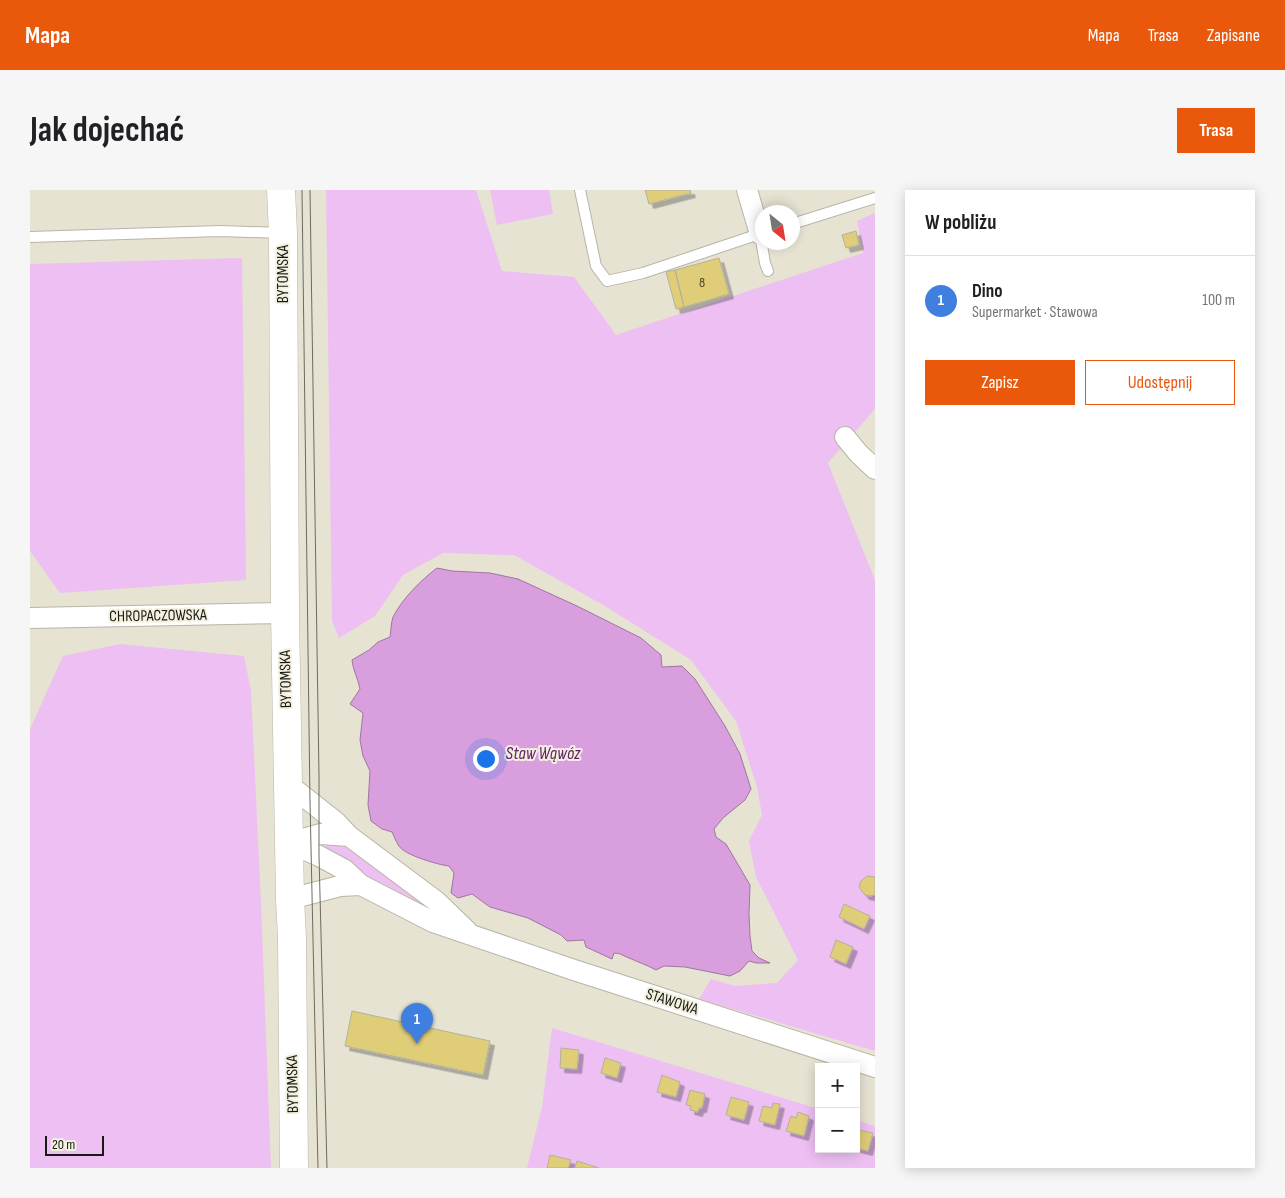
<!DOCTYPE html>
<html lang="pl">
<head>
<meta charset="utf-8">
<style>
  body { margin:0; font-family:"Sofia Sans Condensed",sans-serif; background:#f6f6f6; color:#202124 }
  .controls { position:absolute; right:15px; bottom:15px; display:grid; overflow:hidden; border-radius:0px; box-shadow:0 2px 12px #0003 }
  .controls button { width:45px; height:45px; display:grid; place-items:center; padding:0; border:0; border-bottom:1px solid #e0e0e0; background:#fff; color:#202124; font:25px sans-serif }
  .compass { position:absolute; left:725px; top:15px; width:45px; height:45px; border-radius:50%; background:#fff; box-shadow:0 2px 12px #0003; rotate:150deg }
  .scale { position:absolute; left:15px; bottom:12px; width:59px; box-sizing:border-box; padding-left:5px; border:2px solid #191813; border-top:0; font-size:14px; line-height:18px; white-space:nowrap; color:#191813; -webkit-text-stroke:4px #f3f0e0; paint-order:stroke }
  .you { position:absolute; left:455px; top:568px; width:18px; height:18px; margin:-12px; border:4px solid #fff; border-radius:50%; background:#1a73e8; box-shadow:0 0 0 8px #1a73e833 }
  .badge { display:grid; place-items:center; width:32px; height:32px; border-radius:50%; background:#ea580c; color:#fff; font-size:16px; font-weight:700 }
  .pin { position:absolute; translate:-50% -41px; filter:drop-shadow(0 1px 2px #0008) }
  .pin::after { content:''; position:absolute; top:26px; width:18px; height:15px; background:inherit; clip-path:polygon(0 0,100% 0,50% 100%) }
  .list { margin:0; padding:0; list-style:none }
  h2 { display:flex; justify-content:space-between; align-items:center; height:65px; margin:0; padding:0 20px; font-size:21px }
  h2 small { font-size:16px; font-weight:400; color:#757577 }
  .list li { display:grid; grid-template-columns:32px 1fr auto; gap:15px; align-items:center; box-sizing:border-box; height:90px; padding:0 20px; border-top:1px solid #e0e0e0 }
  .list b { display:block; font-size:19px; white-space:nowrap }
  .list p { margin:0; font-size:16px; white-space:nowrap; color:#757577 }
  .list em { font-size:16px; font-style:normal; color:#757577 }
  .actions { display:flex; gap:10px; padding:15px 20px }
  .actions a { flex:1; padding:11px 0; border:1px solid #ea580c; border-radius:0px; text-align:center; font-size:18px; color:#ea580c }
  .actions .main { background:#ea580c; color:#fff }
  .map { position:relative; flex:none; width:845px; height:978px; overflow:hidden; border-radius:0px }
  header { display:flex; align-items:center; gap:30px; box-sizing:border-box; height:70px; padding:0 25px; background:#ea580c; color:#fff }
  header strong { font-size:24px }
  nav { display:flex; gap:28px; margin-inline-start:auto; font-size:18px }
  .intro { display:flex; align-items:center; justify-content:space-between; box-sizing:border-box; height:120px; padding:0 30px }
  h1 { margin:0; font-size:35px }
  .button { padding:12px 22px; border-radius:0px; background:#ea580c; color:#fff; font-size:18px; font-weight:700 }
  main { display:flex; gap:30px; padding:0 30px }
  aside { flex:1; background:#fff; border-radius:0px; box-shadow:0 2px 12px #0003 }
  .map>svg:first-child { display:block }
  .green { fill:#edbff2 }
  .water { fill:#d89edd; stroke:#9f76a0 }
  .building { fill:#e0cd77; stroke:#b3b0a1; filter:url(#shadow) }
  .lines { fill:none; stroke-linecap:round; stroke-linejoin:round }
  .lane-casing { stroke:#b8b5a6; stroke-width:12 }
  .street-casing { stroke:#b8b5a6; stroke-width:22 }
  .secondary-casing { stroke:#b8b5a6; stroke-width:29 }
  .lane { stroke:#fff; stroke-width:10 }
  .street { stroke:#fff; stroke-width:20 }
  .secondary { stroke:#fff; stroke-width:28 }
  .tram { stroke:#6c6b61; stroke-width:1 }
  .labels { text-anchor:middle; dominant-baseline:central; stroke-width:4; stroke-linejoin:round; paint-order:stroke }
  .number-label { font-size:14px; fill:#4b452c }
  .street-label { font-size:16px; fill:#191813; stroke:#f3f0e0 }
  .water-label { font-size:18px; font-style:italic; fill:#64206c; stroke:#f3f0e0 }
</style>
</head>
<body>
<header>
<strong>Mapa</strong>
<nav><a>Mapa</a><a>Trasa</a><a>Zapisane</a></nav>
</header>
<div class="intro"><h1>Jak dojechać</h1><a class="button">Trasa</a></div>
<main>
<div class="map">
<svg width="845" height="978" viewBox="0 0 845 978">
  <defs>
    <filter id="shadow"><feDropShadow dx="4.5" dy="4.5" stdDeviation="0" flood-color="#0004"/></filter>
  </defs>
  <rect width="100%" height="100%" fill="#e6e3d3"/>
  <!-- green -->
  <path class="green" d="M296,0H446L472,81L544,87L586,145L833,63L827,31L845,23V219L798,273L845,390V861L669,809L681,789L705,796L747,793L768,770L726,687L719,651L732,625L727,597L706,531L661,470L575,416L484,365L413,363L373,385L345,426L309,448L302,431Z
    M460,0H519L523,24L467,35Z
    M212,68L216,390L30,403L0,361V74Z
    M90,454L214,466L221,501L231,714L241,978H0V539L33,466Z
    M305,654L319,658L401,719L400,720L397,722L301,666L295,658L296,656Z
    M522,838L789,919V959H826V930L845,936V978H497L512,917Z"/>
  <!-- water -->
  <path class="water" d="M407,378L422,381L460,383L488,389L547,416L611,448L631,465L632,477L652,476L665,489L695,536L710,564L721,599L715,610L693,628L684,639L686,647L696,654L720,695L719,724L720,746L722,761L729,768L740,773H726L719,771L710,781L700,786L655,777L634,776L626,780C617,775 608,772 599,768C593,766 591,763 584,763L582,769L556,757L554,750L537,751L531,745L498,728L460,717L442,704L428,708L421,703L424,683L419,676C409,675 374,665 369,656C366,652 364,646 362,642L352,639L341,631L338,615L340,581L333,566L330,550L333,523L320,514L330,499C328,488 323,481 322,470L339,460L348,452L360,447C361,440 361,433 363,427C372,409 391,390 407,378Z"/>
  <!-- building -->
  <path class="building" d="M615,0H660L661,3L619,14Z
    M826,41L829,55L816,58L812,45Z
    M689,68L699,104L654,117L645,80Z
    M645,80L654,117L646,119L636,82Z
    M837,686L845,687V705L840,706L835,705L831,700L829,696L831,691Z
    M814,714L840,726L834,739L809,727Z
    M806,750L823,757L816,774L800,767Z
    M322,821L460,851L453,885L315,856Z
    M531,858L549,860L547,879L530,878Z
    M575,868L591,873L587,888L571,883Z
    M632,885L650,892L646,907L627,902Z
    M660,900L675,904L672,918H669L668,922L660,920L661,916L656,915Z
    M701,907L719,912L714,930L696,925Z
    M743,913L750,914L745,935L729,931L733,916L742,918Z
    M768,922L779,926L774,946L756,941L761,926L766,928Z
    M829,940L843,943L838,961L826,958V950Z
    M520,965L541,970L538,978H517Z
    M547,971L569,978H545Z"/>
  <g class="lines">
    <defs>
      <path id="lane" d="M550,0L566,76L577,91L613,83L732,43
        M762,34L845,8
        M730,44L735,73L738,81
        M0,47L190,41L252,43"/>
      <path id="street" d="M717,0L730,44
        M815,247L829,264L845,279
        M0,428L255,423
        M258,594L306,632L319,646L406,711L437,741
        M259,653L289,666L315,680L331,695L403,732L544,780L845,877
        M259,653L290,644L319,646
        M260,709L310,696L331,695"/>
      <path id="secondary" d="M251,0L253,43L255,423L260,709L262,748L264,978"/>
    </defs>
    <!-- lane casing -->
    <use href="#lane" class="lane-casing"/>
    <!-- street casing -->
    <use href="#street" class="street-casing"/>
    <!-- secondary casing -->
    <use href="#secondary" class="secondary-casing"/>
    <!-- lane -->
    <use href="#lane" class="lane"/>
    <!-- street -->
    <use href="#street" class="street"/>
    <!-- secondary -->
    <use href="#secondary" class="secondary"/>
    <!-- tram -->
    <path class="tram" d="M272,0L280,612L288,978
      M280,0L289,586V666L297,978"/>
  </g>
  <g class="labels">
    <!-- number labels -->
    <g class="number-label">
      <text x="672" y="92">8</text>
    </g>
    <!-- street labels -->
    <g class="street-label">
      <text transform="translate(253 84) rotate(-90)">BYTOMSKA</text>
      <text transform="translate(128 426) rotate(-1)">CHROPACZOWSKA</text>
      <text transform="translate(256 489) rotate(-91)">BYTOMSKA</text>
      <text transform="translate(642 812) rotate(18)">STAWOWA</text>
      <text transform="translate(263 894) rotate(-91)">BYTOMSKA</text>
    </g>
    <!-- water labels -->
    <g class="water-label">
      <text x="513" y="563">Staw Wąwóz</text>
    </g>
  </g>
</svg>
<div class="controls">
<button>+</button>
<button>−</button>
</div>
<svg class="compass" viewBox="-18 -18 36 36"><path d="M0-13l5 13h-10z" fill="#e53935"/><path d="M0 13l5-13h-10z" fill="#757577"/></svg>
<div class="scale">20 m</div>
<div class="you"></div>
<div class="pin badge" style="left:387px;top:854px;background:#3f7fe0">1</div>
</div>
<aside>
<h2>W pobliżu<small></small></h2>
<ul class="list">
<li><span class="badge" style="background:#3f7fe0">1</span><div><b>Dino</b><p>Supermarket · Stawowa</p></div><em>100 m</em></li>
</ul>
<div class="actions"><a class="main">Zapisz</a><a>Udostępnij</a></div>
</aside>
</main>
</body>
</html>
